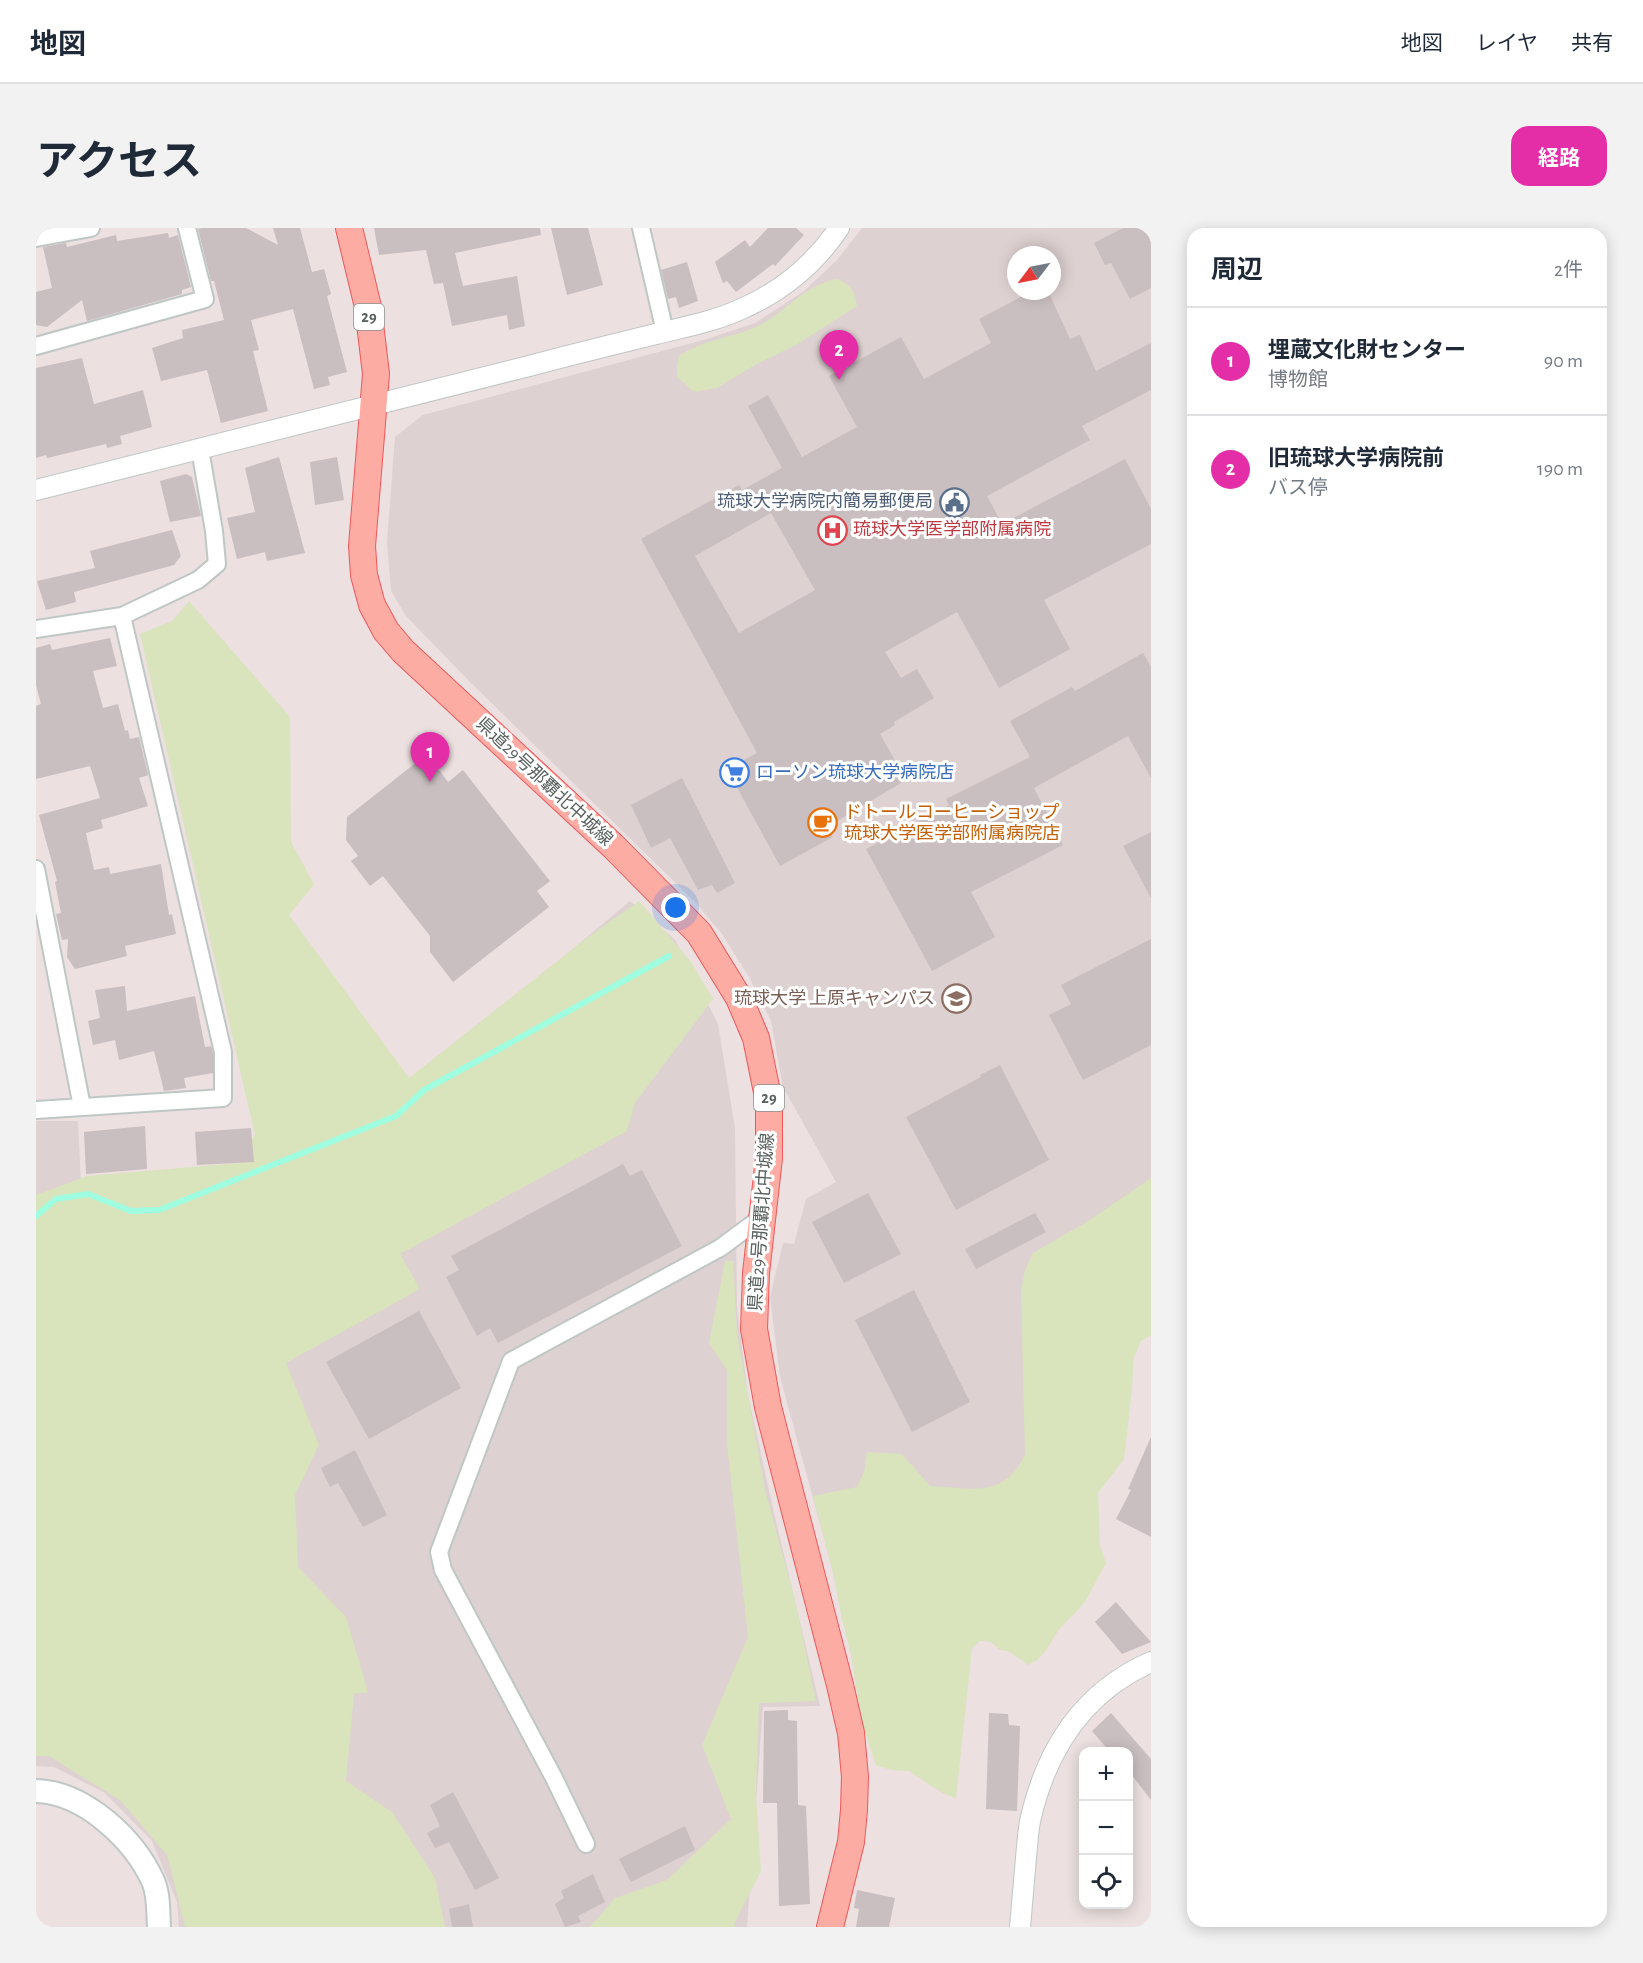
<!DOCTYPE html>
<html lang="ja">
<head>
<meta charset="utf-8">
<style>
  body { margin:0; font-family:"Alegreya Sans","Noto Sans JP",sans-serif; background:#f2f2f3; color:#1f2937 }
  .controls { position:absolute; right:18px; bottom:18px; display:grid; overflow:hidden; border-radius:12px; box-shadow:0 3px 15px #0003 }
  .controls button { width:54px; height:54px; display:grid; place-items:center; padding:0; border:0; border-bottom:2px solid #e0e1e3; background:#fff; color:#1f2937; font:30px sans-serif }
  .compass { position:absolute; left:971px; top:18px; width:54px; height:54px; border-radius:50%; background:#fff; box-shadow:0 3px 15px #0003; rotate:238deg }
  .you { position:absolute; left:640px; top:680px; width:21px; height:21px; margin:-15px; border:4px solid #fff; border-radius:50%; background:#1a73e8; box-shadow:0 0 0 9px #1a73e833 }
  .badge { display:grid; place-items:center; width:39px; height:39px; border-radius:50%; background:#e42ea7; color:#fff; font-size:20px; font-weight:700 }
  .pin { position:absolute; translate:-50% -50px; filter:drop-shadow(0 2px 3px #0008) }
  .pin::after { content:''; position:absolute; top:32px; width:21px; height:18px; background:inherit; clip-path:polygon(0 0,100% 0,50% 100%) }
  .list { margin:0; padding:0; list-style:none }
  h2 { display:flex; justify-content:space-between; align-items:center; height:78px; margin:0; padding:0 24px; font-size:26px }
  h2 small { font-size:20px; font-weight:400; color:#747a83 }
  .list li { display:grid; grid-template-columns:39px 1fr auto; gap:18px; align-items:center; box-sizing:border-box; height:108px; padding:0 24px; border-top:2px solid #e0e1e3 }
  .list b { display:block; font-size:22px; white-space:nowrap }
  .list p { margin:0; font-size:20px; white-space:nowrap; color:#747a83 }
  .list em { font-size:20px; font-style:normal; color:#747a83 }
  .icon { flex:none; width:33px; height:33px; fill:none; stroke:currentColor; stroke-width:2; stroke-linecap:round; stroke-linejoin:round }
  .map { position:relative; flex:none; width:1115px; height:1699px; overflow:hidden; border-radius:18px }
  header { display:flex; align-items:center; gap:36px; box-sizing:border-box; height:84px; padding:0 30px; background:#fff; border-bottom:2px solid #e0e1e3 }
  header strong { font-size:28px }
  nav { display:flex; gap:33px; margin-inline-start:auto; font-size:21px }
  .intro { display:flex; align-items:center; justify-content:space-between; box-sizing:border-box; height:144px; padding:0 36px }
  h1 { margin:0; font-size:42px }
  .button { padding:15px 27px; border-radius:18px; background:#e42ea7; color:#fff; font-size:21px; font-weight:700 }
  main { display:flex; gap:36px; padding:0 36px }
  aside { flex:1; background:#fff; border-radius:18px; box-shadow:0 3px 15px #0003 }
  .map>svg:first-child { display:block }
  .education { fill:#ded1d1; fill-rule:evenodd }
  .green { fill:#d9e3bc }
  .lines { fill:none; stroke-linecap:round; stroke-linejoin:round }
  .stream { stroke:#9ffde0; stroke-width:6 }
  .building { fill:#c9bec0; fill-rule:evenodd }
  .minor-casing { stroke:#bfc7c5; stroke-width:20 }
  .tertiary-casing { stroke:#bfc7c5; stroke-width:22 }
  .secondary-casing { stroke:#c0c8c7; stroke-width:26 }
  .primary-casing { stroke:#ed585b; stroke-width:28 }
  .minor { stroke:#fff; stroke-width:16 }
  .tertiary { stroke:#fff; stroke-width:20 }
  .secondary { stroke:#fff; stroke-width:22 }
  .primary { stroke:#fdaca4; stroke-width:26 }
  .labels { text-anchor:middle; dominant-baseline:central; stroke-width:6; stroke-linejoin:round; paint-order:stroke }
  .shield { fill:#fff; stroke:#8b908f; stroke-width:1.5 }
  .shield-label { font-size:16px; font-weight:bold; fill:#59615f }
  .service-label { font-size:18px; fill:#4e5e75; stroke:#fff; text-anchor:end }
  .health-label { font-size:18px; fill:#be3a42; stroke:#fff; text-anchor:start }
  .shop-label { font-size:18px; fill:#366cbe; stroke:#fff; text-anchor:start }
  .street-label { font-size:18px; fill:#59615f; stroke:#fff }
  .food-label { font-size:18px; fill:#c56008; stroke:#fff; text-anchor:start }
  .education-label { font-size:18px; fill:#785e54; stroke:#fff; text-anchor:end }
</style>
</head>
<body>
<header>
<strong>地図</strong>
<nav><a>地図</a><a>レイヤ</a><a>共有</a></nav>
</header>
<div class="intro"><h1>アクセス</h1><a class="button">経路</a></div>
<main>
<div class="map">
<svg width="1115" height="1699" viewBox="0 0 1115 1699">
  <rect width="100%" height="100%" fill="#ece0e0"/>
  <!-- education -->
  <path class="education" d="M826,0H1115V1091L942,1398L847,1527L744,1149L734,1069L747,1015L758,1016L770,971L800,954L747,859L735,793L713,749L686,706L660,675L433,453L370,388L355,363L351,314L359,209L387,187L671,111L719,95L768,63L802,31ZM980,27H1016V63H980Z
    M594,673L639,712L682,796L699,900L701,1080L712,1167L738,1285L784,1478L727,1479L711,1699H143L141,1674L116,1613L69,1565L18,1539L0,1538V893H42L45,956L231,935L369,861Z"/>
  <!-- green -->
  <path class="green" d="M802,51C816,58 819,63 821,78L760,117L719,137L681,160L658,164L641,149V139L643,128C667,111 699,110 726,96C750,83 773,54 802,51Z
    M153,373L254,489L255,614L278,656L253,687L373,850L548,712L603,673L655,734L677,771L599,875L591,903L364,1026L384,1061L250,1135L283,1217L259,1267L262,1339L310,1389L332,1464L318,1466L310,1553L356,1584L399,1650L409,1699H149L131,1627L85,1573L13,1528H0V967L51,948L202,935L219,907L104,406L136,393Z
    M1115,950V1107L1105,1113L1098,1129L1096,1161L1088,1231L1062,1265L1064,1317L1070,1335C1063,1347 1057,1360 1050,1372C1042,1384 1029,1393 1022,1403C1012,1417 1009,1430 992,1437L972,1423L964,1422L955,1414L944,1413L936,1420L920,1570L908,1566L873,1543L855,1542L840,1537L826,1496L815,1427L806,1391L797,1345L777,1268L821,1259L828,1244L831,1224L866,1226L894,1258C936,1260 967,1271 989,1227L985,1062L989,1042L997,1025L1052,993Z
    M689,1033H697L701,1105L729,1262L759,1372L780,1473L723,1475L720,1567L725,1643L698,1696L699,1699H554L579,1670L631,1652L695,1591L666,1517L712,1409L691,1215V1142L673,1115Z"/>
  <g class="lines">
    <!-- stream -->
    <path class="stream" d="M0,988L20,971L52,966L95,983L123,982L360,888L388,862L633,728"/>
  </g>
  <!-- building -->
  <path class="building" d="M166,0H210L242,17L237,0H264L276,44L288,41L295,66L291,68L311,144L292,149L294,157L278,161L257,81L215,92L223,122L217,123L232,183L185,195L171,142L125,153L116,120L147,110L146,102L188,92L178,53H175L162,1Z
    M338,0H504L505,7L419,25L427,58L481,48L489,98L473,102L471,87L416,98L407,55L398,56L390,22L343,27Z
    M515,0H552L567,57L531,67Z
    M732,0H760L768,7L739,38L737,36L700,64L691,53L687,55L679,34L709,12L714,19Z
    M1087,0H1115V60L1094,71L1075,35L1069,37L1058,15Z
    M132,5L133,10L142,7L155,59L146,62V66L51,93L46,72L11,99L0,97V64L16,60L7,19L30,15L31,19L80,7L81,13Z
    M651,34L662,73L643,80L640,69L632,71L625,42Z
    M996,63H1012L1034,111L1044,107L1060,143L1115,115V162L1046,198L1054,212L951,268L966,296L1089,231L1115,281V316L1008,372L1034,421L963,460L921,384L849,424L865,450L881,441L898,470L858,494L859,497L844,506L870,552L791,599L797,609L744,638L691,541L721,525L605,311L703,257L706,262L746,240L712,178L732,167L766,229L821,199L793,148L865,109L888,151L955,115L943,91ZM735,285L779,362L703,405L659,328Z
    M46,130L58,176L107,162L116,199L84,208L86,216L71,220L70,216L11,230L10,227L0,230V140Z
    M243,229L269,325L231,333L229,324L201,331L191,290L219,284L209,240Z
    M301,229L308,272L279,277L274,234Z
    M150,246L156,249L165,288L134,294L124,253Z
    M136,302L145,328L138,337L38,364L40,374L10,382L1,353L59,340L54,323Z
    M74,410L81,438L57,443L67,480L82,476L89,503L92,502L94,511L103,509L112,547L103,550L112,578L65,592L67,600L50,605L58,642L73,639L74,646L125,636L133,687L136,686L140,706L89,718L91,728L39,741L31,729L32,711L26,712L20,686L25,685L19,654L21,653L3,587L64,570L54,538L0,551V478L5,476L0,457V420L14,416L16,422Z
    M1107,425L1115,439V550L1092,508L998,560L1027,617L935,664L959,709L896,743L830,621L913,577L910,571L994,529L974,493L1036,459L1039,463Z
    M391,526L412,554L427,542L514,653L501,663L513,679L417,754L394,724V708L347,648L334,658L315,633L322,628L310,612L311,589Z
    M646,550L699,655L681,665L676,657L662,662L634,610L615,620L595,577Z
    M1115,604V670L1087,618Z
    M1115,711V817L1047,852L1013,787L1035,776L1025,757Z
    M89,758L91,783L159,768L169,819L175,818L177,825V845L148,850L150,860L128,863L118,823L83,832L79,812L57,817L52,793L64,790L59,762Z
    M964,837L1013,932L920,982L870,889L945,849L944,847Z
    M109,898L111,941L50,946L48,904Z
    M215,900L218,934L161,937L159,904Z
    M587,936L594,948L606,942L646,1018L462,1115L454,1100L441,1108L410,1049L423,1042L415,1028Z
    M832,965L865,1026L808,1055L776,994Z
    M999,985L1010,1004L940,1041L929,1021Z
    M878,1062L934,1174L876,1204L819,1092Z
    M383,1083L425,1160L333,1211L290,1134Z
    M1115,1209V1309L1080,1291L1095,1262L1092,1261Z
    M319,1222L351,1287L327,1299L302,1255L294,1259L285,1240Z
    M1080,1374L1099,1396L1115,1414L1086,1426L1059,1394Z
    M752,1482V1492L761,1493L762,1577L770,1578L774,1676L743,1678L741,1575H727L728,1483Z
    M953,1485L972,1486L973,1497L984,1498L981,1583L950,1581Z
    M1075,1485L1115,1531V1572L1092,1542V1524H1074L1056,1503Z
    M417,1564L463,1650L439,1662L413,1614L399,1620L391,1605L404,1598L394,1577Z
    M649,1598L659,1622L595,1654L583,1631Z
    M557,1646L569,1674L542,1688L545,1694L529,1699L519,1676L528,1670L525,1663Z
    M821,1662L859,1670L853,1699H820L823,1681L818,1680Z
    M433,1676L437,1699H416L413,1681Z"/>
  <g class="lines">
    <defs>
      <path id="minor" d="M605,0L629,104
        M0,10L55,0
        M0,118L169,71L151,0
        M0,401L86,388L162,352L181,336L178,303L164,221
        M0,641L46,879
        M0,882L187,870V824L86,388
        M550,1616L518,1550L407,1342L403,1324L475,1133L684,1020L726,989"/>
      <path id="tertiary" d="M0,262C166,221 332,180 497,137C538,126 579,116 620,106C648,99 676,94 703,82C743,65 778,37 803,0
        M984,1699C986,1676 988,1653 990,1630C991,1618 992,1605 994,1593C1010,1522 1047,1464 1115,1434"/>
      <path id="secondary" d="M0,1563C48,1564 98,1611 117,1653C123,1666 122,1684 123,1699"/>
      <path id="primary" d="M313,0L332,79L340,146L326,318L328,347L336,377L350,403L367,423L577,618L663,705L703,770L720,810L733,874V930L720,1045L718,1101L732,1179L804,1457L815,1505L819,1549L818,1582L815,1614L794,1699"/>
    </defs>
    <!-- minor casing -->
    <use href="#minor" class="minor-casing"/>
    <!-- tertiary casing -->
    <use href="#tertiary" class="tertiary-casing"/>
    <!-- secondary casing -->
    <use href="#secondary" class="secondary-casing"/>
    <!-- primary casing -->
    <use href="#primary" class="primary-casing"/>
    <!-- minor -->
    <use href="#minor" class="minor"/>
    <!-- tertiary -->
    <use href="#tertiary" class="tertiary"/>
    <!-- secondary -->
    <use href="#secondary" class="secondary"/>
    <!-- primary -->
    <use href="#primary" class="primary"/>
  </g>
  <!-- icons -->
  <defs>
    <symbol id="civic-ring" viewBox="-11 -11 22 22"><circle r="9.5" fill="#fff" stroke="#5c6f8a" stroke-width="1.5"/><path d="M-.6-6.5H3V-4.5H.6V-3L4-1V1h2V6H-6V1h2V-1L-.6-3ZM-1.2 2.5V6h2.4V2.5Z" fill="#5c6f8a"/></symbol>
    <symbol id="hospital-ring" viewBox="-11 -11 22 22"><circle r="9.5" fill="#fff" stroke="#e0444e" stroke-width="1.5"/><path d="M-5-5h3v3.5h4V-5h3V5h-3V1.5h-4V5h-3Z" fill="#e0444e"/></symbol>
    <symbol id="supermarket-ring" viewBox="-11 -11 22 22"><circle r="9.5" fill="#fff" stroke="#3f7fe0" stroke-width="1.5"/><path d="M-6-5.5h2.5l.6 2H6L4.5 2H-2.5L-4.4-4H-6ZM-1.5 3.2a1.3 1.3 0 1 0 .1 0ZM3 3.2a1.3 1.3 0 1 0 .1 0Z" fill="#3f7fe0"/></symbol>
    <symbol id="cafe-ring" viewBox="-11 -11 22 22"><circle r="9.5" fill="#fff" stroke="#e8710a" stroke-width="1.5"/><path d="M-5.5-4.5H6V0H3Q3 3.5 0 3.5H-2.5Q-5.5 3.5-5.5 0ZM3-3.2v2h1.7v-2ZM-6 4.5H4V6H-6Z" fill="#e8710a"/></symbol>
    <symbol id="university-ring" viewBox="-11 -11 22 22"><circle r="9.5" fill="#fff" stroke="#8d6e63" stroke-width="1.5"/><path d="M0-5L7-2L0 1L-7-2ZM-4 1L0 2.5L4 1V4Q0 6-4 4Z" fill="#8d6e63"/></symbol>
  </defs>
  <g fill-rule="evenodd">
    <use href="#civic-ring" x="902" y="258" width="33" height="33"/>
    <use href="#hospital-ring" x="780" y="286" width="33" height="33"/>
    <use href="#supermarket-ring" x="682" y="528" width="33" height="33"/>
    <use href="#cafe-ring" x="770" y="578" width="33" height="33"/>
    <use href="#university-ring" x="904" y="754" width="33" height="33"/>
  </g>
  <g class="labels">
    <!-- shield labels -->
    <g class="shield">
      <rect x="318" y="76" width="30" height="26" rx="4.5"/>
      <rect x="718" y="857" width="30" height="26" rx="4.5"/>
    </g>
    <g class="shield-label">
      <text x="333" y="89">29</text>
      <text x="733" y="870">29</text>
    </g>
    <!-- service labels -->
    <g class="service-label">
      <text x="897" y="274">琉球大学病院内簡易郵便局</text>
    </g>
    <!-- health labels -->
    <g class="health-label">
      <text x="817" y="302">琉球大学医学部附属病院</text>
    </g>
    <!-- shop labels -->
    <g class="shop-label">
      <text x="720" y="545">ローソン琉球大学病院店</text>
    </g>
    <!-- street labels -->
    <g class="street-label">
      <text transform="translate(508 554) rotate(43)">県道29号那覇北中城線</text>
      <text transform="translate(726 994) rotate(-86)">県道29号那覇北中城線</text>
    </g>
    <!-- food labels -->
    <g class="food-label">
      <text x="808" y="585">ドトールコーヒーショップ<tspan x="808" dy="21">琉球大学医学部附属病院店</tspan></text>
    </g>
    <!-- education labels -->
    <g class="education-label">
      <text x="899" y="771">琉球大学 上原キャンパス</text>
    </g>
  </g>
</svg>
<div class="controls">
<button>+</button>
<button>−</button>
<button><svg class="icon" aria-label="locate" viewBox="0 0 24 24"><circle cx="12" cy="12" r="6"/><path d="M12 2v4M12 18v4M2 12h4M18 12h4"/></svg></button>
</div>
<svg class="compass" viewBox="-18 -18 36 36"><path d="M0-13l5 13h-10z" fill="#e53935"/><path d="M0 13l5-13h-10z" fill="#747a83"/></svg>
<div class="you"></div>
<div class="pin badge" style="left:394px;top:554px">1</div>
<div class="pin badge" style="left:803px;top:152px">2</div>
</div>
<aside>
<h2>周辺<small>2件</small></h2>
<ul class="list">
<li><span class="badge">1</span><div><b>埋蔵文化財センター</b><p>博物館</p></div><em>90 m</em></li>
<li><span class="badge">2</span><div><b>旧琉球大学病院前</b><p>バス停</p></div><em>190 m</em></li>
</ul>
</aside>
</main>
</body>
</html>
